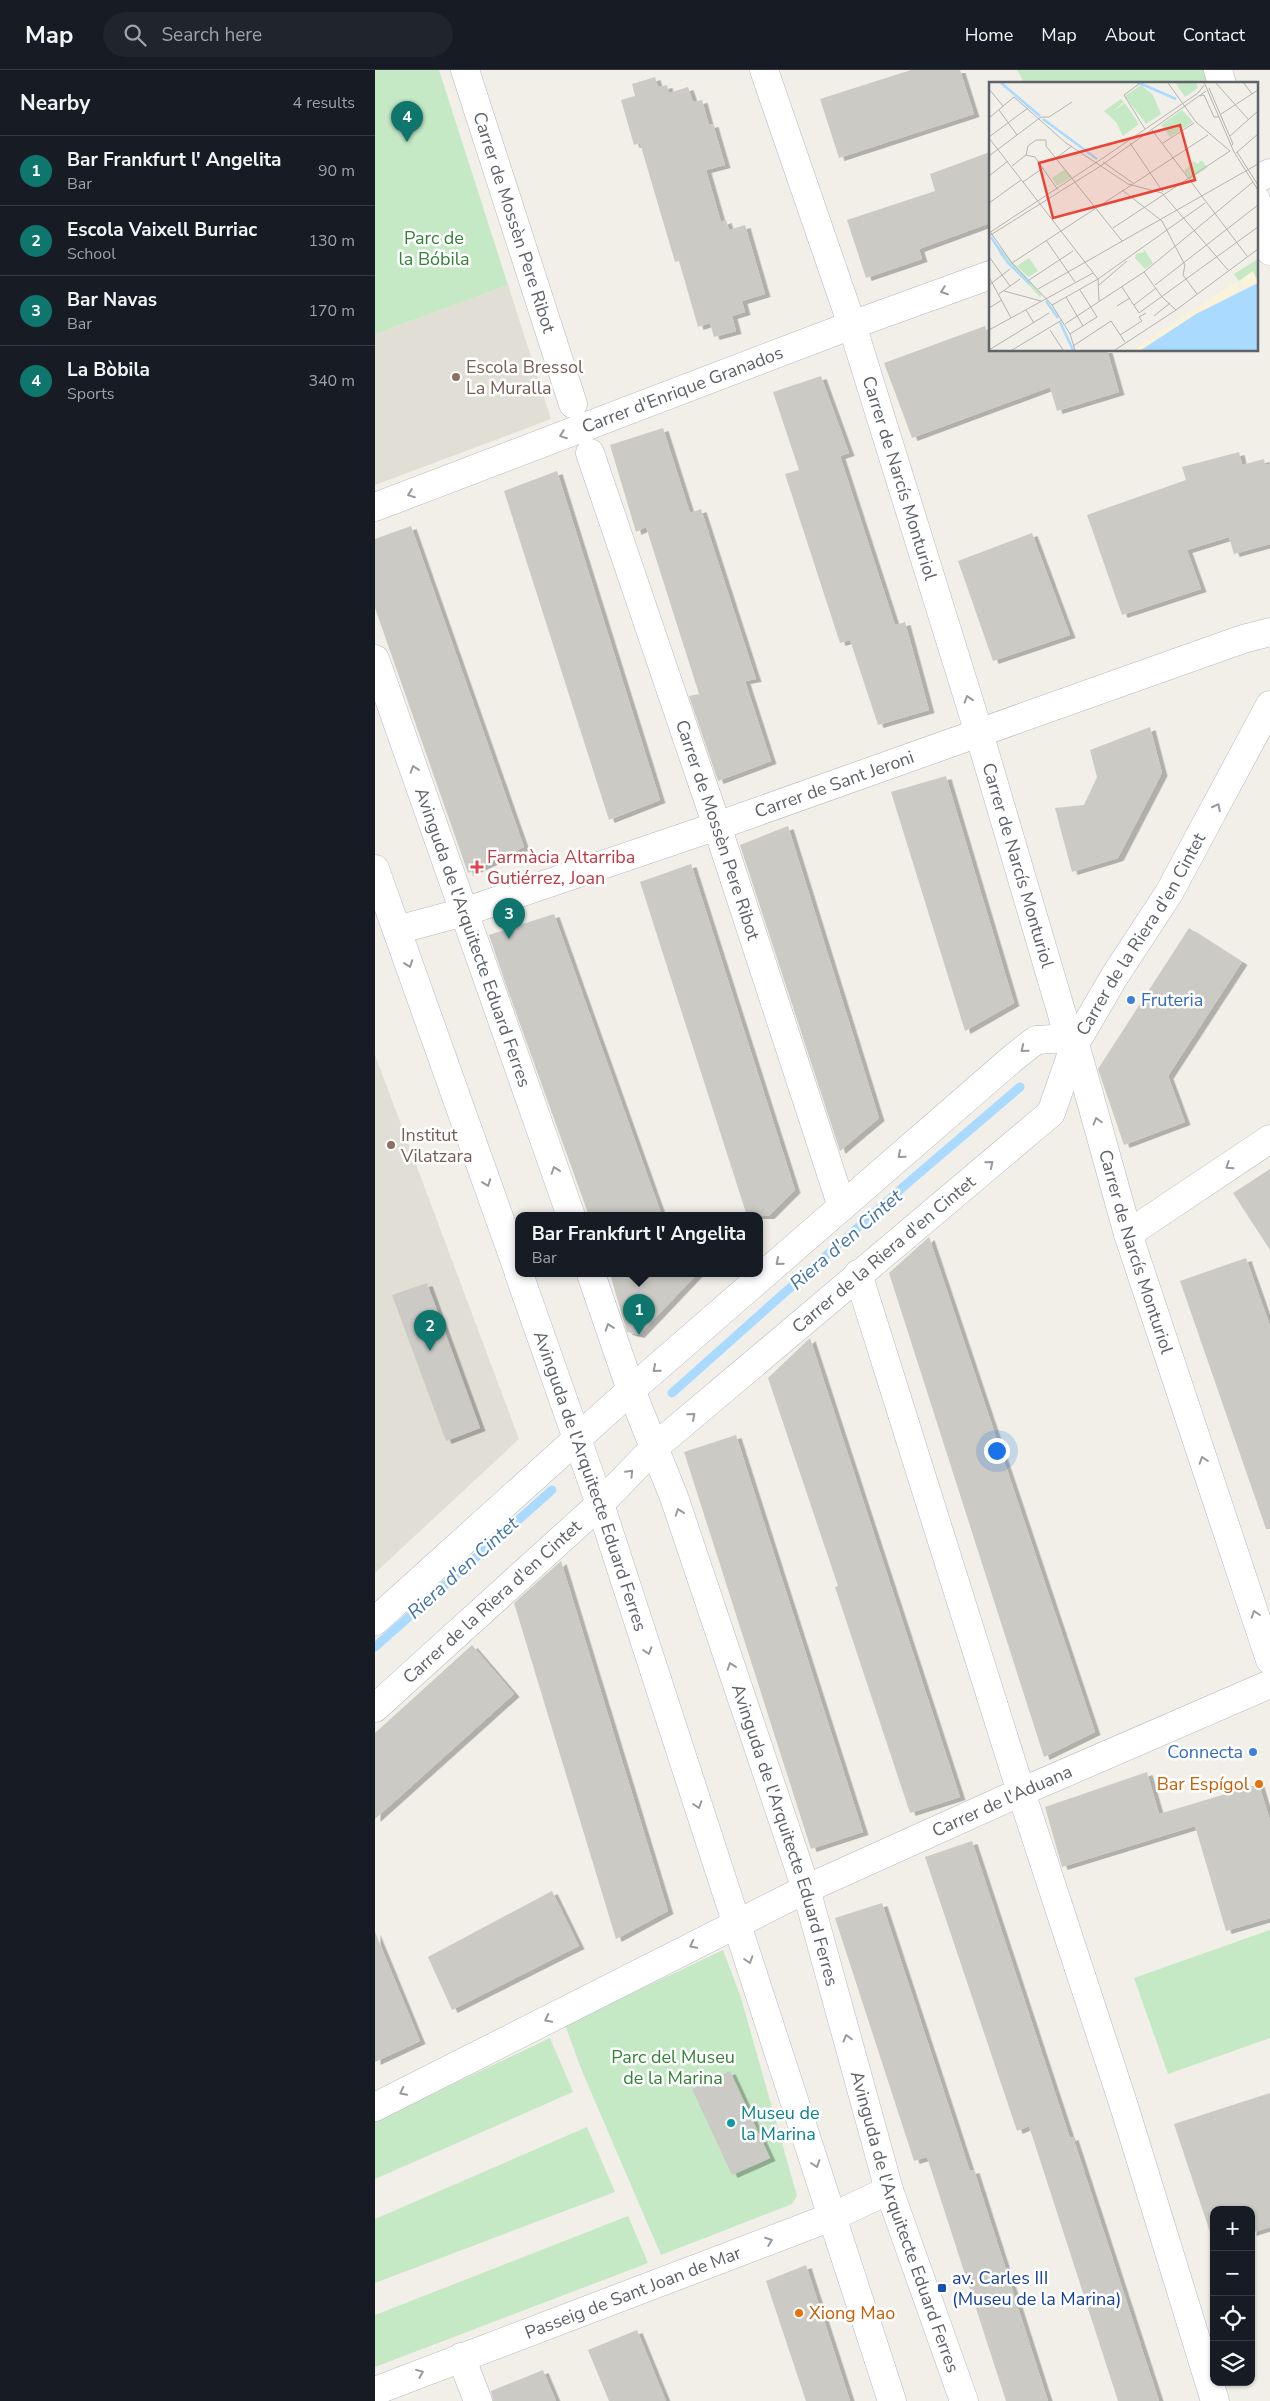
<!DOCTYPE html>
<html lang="en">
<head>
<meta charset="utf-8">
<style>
  body { margin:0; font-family:"Nunito Sans",sans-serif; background:#20242c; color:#f1f3f6 }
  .controls { position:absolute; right:15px; bottom:15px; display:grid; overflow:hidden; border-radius:10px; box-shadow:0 1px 4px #0004 }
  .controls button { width:45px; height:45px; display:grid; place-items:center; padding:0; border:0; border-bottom:1px solid #363941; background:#171b24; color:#f1f3f6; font:25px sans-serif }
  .you { position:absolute; left:621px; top:1380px; width:18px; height:18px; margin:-12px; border:4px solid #fff; border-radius:50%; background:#1a73e8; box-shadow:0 0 0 8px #1a73e833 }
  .badge { display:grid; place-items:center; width:32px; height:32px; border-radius:50%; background:#0f766e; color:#fff; font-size:16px; font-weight:700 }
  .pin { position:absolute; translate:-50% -41px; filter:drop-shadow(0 1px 2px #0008) }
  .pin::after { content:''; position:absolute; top:26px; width:18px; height:15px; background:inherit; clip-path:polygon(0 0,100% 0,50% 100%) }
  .popup { position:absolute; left:140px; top:1142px; width:248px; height:65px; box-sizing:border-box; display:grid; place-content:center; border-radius:10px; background:#171b24; filter:drop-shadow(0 1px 4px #0005); font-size:16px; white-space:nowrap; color:#9ea1a6 }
  .popup b { font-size:19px; color:#f1f3f6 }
  .popup::after { content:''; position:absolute; left:50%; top:100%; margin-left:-10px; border:10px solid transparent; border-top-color:#171b24 }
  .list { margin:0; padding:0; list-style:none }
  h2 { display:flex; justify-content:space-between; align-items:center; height:65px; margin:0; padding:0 20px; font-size:21px }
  h2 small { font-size:16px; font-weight:400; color:#9ea1a6 }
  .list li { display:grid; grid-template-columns:32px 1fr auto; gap:15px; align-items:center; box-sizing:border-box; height:70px; padding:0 20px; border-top:1px solid #363941 }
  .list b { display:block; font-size:19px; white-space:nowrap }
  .list p { margin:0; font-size:16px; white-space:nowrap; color:#9ea1a6 }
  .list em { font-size:16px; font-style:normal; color:#9ea1a6 }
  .icon { flex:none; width:28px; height:28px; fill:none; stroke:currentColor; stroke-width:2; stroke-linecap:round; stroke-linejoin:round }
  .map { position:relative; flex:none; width:895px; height:2331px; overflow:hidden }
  header { display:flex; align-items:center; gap:30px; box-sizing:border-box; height:70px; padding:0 25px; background:#171b24; border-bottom:1px solid #363941 }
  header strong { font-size:24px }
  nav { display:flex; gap:28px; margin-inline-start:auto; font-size:18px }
  .search { width:350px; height:45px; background:#20242c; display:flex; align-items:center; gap:12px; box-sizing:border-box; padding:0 18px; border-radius:28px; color:#9ea1a6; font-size:19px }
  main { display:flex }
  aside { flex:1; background:#171b24 }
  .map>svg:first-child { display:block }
  .education { fill:#e1ded6 }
  .green { fill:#c5e8c5 }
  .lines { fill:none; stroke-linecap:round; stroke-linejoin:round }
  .stream { stroke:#aadaff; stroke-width:9 }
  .building { fill:#cccac5; filter:url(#shadow) }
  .street-casing { stroke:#b5b8bc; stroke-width:29 }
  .secondary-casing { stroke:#b6babf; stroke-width:29 }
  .street { stroke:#fff; stroke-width:28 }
  .secondary { stroke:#fff; stroke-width:28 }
  .oneway { stroke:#979a9d }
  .education-dot { fill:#8d6e63; stroke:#fff; stroke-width:2 }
  .health-dot { fill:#e0444e; stroke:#fff; stroke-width:2 }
  .shop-dot { fill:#3f7fe0; stroke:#fff; stroke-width:2 }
  .food-dot { fill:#e8710a; stroke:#fff; stroke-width:2 }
  .culture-dot { fill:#0f9aa8; stroke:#fff; stroke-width:2 }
  .transit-dot { fill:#1a4fb4; stroke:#fff; stroke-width:2 }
  .labels { text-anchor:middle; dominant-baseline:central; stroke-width:5; stroke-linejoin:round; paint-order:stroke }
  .street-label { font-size:18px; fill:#5f6368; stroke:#fff }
  .park-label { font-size:18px; fill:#348238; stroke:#fff }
  .education-label { font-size:18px; fill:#785e54; stroke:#fff; text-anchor:start }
  .health-label { font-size:18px; fill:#be3a42; stroke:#fff; text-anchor:start }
  .shop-label { font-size:18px; fill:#366cbe; stroke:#fff; text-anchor:start }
  .food-label { font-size:18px; fill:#c56008; stroke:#fff; text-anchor:end }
  .culture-label { font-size:18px; fill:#0d838f; stroke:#fff; text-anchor:start }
  .transit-label { font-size:18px; fill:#164399; stroke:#fff; text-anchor:start }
  .water-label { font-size:19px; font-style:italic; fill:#4174aa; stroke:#fff }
  .inset-river { fill:none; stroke:#aadaff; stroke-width:2.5 }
  .inset-road { fill:none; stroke:#b3b3b1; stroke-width:1 }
  .view { fill:#ea4335; fill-opacity:0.15; stroke:#ea4335; stroke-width:2.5 }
  .inset-edge { fill:none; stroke:#5f6368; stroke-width:2.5 }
</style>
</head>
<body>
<header>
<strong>Map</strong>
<div class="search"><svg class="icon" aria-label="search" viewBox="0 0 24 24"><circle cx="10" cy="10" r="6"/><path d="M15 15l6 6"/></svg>Search here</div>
<nav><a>Home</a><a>Map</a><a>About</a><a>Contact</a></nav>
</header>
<main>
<aside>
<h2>Nearby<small>4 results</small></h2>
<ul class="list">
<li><span class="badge">1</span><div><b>Bar Frankfurt l' Angelita</b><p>Bar</p></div><em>90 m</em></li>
<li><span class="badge">2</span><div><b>Escola Vaixell Burriac</b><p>School</p></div><em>130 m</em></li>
<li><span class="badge">3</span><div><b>Bar Navas</b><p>Bar</p></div><em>170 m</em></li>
<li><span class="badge">4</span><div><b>La Bòbila</b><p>Sports</p></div><em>340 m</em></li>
</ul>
</aside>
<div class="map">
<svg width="895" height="2331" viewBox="0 0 895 2331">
  <defs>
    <filter id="shadow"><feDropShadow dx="5.5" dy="3" stdDeviation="0" flood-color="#0004"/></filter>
  </defs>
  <rect width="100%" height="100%" fill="#f1efe8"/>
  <!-- education -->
  <path class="education" d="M133,215L176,349L0,415V264Z
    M0,985L144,1369L0,1503Z"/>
  <!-- green -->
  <path class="green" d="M0,0H64L133,215L0,264Z
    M642,0H828L833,14H650Z
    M895,1860V1968L793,2004L759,1908Z
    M348,1880L366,1928L422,2126L417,2134L286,2185L207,2001L190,1955Z
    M175,1968L198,2022L0,2109V2051Z
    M212,2057L240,2122L0,2213V2149Z
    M253,2146L273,2193L0,2297V2245Z"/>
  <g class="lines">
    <!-- stream -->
    <path class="stream" d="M297,1323L535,1111L645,1017
      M0,1577L177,1420"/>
  </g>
  <!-- building -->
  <path class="building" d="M536,0H585L599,44L464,88L445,29Z
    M280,7L283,17L292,15L294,23L313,17L318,32L327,30L334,55L338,54L350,95L331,100L346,152L351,150L354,160L370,155L390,224L367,231L370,242L357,246L361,261L339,267L335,253L323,257L304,191L300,192L265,73L259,75L246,30L260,26L257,14Z
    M615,82V153L544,179L547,189L491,208L472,150L560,121L555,104Z
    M610,256L615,269V280H732L744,322L682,341L675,317L537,368L509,293Z
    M446,306L474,383L465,386L520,555L530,552L554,640L503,655L475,570L465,573L410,404L424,400L398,322Z
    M288,358L315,443L326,439L381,609L370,611L396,691L343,711L314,626L324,624L271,457L261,462L235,375Z
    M864,382L867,395L889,389L890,395L895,394V474L859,484L854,467L812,480L826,519L747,545L712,445L811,410L807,397Z
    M182,401L285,730L234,750L129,421Z
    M36,456L149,777L93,803L0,538V469Z
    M657,463L695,565L618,591L583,491Z
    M775,657L787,703L743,788L697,802L680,738L709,735L722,707L715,680Z
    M571,706L639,933L590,961L516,722Z
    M413,756L504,1048L465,1081L365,775Z
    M316,794L420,1120L394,1146H372L265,812Z
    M179,844L287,1146H214L131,915L114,865Z
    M814,858L867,892L793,1006L810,1052L749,1075L723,999Z
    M895,1099V1180L858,1123Z
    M554,1167L720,1662L669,1687L514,1203Z
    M871,1188L895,1256V1459H891L805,1211Z
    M235,1204H322L264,1265L252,1262Z
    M52,1213L105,1358L71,1371L17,1225Z
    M435,1268L585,1727L535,1743L460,1517L463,1516L393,1308Z
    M361,1365L488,1762L436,1779L309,1382Z
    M186,1491L293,1841L241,1869L139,1533Z
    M97,1575L139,1624L0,1749V1663Z
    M772,1702L784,1744L884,1714L895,1751V1848L851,1861L820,1756L687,1797L670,1737Z
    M597,1771L695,2068L698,2067L784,2331H743L654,2056L642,2061L550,1787Z
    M177,1821L204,1876L77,1940L53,1887Z
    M507,1833L595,2101L599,2100L673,2331H631L552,2087L539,2091L460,1848Z
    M0,1862L45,1971L0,1992Z
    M355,2001L395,2088L357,2105L317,2019Z
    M895,2023V2157L876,2163V2140H839V2174L799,2054Z
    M431,2195L457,2275L475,2331H431L391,2211Z
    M262,2260L291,2331H234L213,2280Z
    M168,2300L181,2331H118L116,2321Z"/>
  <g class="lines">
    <defs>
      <g id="street">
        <path id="s1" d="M90,0L198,334"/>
        <path id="s2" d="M389,0L477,255L604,663L694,968L700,974L753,1164L895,1590"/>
        <path d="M843,0L847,14"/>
        <path d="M881,109L895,103"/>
        <path d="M881,130L895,181"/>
        <path id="s3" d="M215,383L342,756L467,1137"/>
        <path id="s4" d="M0,437L477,255L615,205"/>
        <path id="s5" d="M22,860L89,842L342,756L868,569L895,562"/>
        <path d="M753,1164L895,1069"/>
        <path d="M483,1204L646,1722L749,2036L840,2331"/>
        <path d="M0,1551L256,1320L638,988L661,970L694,968"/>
        <path id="s6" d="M0,1638L225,1434L280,1377L676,1043L700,974L739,907L794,823L895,635"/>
        <path id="s7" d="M0,2037L431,1819L646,1722L895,1614"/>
        <path d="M86,2287L103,2331"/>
        <path id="s8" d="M0,2321L459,2146L514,2120"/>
      </g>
      <g id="secondary">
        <path id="s9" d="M0,589L196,1146"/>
        <path d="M0,799L144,1203"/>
        <path id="s10" d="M144,1204L225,1434L517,2331"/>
        <path id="s11" d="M216,1204L256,1320L299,1427L431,1819L514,2120L589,2331"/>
      </g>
    </defs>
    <!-- street casing -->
    <use href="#street" class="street-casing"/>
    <!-- secondary casing -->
    <use href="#secondary" class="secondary-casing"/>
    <!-- street -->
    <use href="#street" class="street"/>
    <!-- secondary -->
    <use href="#secondary" class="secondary"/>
  </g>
  <!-- one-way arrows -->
  <defs><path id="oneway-chevron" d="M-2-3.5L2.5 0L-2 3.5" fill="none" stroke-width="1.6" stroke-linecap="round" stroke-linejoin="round" transform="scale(1.25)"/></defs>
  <g class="oneway">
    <use href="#oneway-chevron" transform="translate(569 221) rotate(160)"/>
    <use href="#oneway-chevron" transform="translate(188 365) rotate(159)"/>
    <use href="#oneway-chevron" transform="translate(36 424) rotate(159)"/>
    <use href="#oneway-chevron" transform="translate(593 629) rotate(-107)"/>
    <use href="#oneway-chevron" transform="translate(39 699) rotate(-109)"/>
    <use href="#oneway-chevron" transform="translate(842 737) rotate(-63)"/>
    <use href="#oneway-chevron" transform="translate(34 894) rotate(70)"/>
    <use href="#oneway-chevron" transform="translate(649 979) rotate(141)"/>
    <use href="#oneway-chevron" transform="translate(722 1051) rotate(-106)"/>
    <use href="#oneway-chevron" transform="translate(526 1085) rotate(139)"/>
    <use href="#oneway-chevron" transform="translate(615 1094) rotate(-40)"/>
    <use href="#oneway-chevron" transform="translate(854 1096) rotate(146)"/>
    <use href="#oneway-chevron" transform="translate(180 1100) rotate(-109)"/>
    <use href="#oneway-chevron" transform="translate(112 1113) rotate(70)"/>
    <use href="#oneway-chevron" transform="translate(404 1192) rotate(139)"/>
    <use href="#oneway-chevron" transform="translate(234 1257) rotate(-109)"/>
    <use href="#oneway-chevron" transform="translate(281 1299) rotate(140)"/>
    <use href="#oneway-chevron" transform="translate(317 1346) rotate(-41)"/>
    <use href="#oneway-chevron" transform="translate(828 1390) rotate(-108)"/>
    <use href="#oneway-chevron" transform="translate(255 1403) rotate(-46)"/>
    <use href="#oneway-chevron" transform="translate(304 1442) rotate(-109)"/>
    <use href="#oneway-chevron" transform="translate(880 1544) rotate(-108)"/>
    <use href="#oneway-chevron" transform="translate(273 1581) rotate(72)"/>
    <use href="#oneway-chevron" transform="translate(356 1596) rotate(-109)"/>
    <use href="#oneway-chevron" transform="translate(323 1735) rotate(72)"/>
    <use href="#oneway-chevron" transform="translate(318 1875) rotate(153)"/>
    <use href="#oneway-chevron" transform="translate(374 1890) rotate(72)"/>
    <use href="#oneway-chevron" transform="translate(173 1949) rotate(153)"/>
    <use href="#oneway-chevron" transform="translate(472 1968) rotate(-105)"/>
    <use href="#oneway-chevron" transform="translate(28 2022) rotate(153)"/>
    <use href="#oneway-chevron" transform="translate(441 2094) rotate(72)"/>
    <use href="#oneway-chevron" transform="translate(394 2171) rotate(-21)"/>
    <use href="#oneway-chevron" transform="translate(45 2303) rotate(-22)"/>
  </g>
  <!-- markers -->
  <g class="education-dot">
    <circle cx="81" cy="307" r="5"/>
    <circle cx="16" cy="1075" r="5"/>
  </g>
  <path class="health-dot" d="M99.5 789.5h5v5h5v5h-5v5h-5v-5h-5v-5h5z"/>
  <g class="shop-dot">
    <circle cx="756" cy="930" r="5"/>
    <circle cx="878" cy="1682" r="5"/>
  </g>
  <g class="food-dot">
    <circle cx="884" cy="1714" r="5"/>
    <circle cx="424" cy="2243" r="5"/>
  </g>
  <circle class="culture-dot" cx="356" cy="2053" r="5"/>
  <rect class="transit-dot" x="562" y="2213" width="10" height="10" rx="2.5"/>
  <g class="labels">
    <!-- street labels -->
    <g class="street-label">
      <text stroke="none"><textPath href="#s1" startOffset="160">Carrer de Mossèn Pere Ribot</textPath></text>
      <text stroke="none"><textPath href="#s4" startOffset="329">Carrer d'Enrique Granados</textPath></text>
      <text stroke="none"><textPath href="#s2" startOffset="430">Carrer de Narcís Monturiol</textPath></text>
      <text stroke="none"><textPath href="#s5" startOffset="461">Carrer de Sant Jeroni</textPath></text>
      <text stroke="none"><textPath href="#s3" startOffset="398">Carrer de Mossèn Pere Ribot</textPath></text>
      <text stroke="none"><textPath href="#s2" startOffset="835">Carrer de Narcís Monturiol</textPath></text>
      <text stroke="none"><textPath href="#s6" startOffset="1102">Carrer de la Riera d'en Cintet</textPath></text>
      <text stroke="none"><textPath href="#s9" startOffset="295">Avinguda de l'Arquitecte Eduard Ferres</textPath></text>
      <text stroke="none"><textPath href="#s2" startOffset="1240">Carrer de Narcís Monturiol</textPath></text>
      <text stroke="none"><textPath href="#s6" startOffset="682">Carrer de la Riera d'en Cintet</textPath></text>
      <text stroke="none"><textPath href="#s10" startOffset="219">Avinguda de l'Arquitecte Eduard Ferres</textPath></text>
      <text stroke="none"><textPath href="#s6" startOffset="158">Carrer de la Riera d'en Cintet</textPath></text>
      <text stroke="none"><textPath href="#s7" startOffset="698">Carrer de l'Aduana</textPath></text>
      <text stroke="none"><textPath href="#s11" startOffset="594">Avinguda de l'Arquitecte Eduard Ferres</textPath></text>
      <text stroke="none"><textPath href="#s11" startOffset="999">Avinguda de l'Arquitecte Eduard Ferres</textPath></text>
      <text stroke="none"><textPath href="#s8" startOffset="276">Passeig de Sant Joan de Mar</textPath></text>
    </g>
    <!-- park labels -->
    <g class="park-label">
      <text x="59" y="168">Parc de<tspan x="59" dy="21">la Bóbila</tspan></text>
      <text x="298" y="1987">Parc del Museu<tspan x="298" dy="21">de la Marina</tspan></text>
    </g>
    <!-- education labels -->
    <g class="education-label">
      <text x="91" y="297">Escola Bressol<tspan x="91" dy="21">La Muralla</tspan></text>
      <text x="26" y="1065">Institut<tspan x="26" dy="21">Vilatzara</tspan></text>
    </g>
    <!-- health labels -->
    <g class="health-label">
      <text x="112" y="787">Farmàcia Altarriba<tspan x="112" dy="21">Gutiérrez, Joan</tspan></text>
    </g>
    <!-- shop labels -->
    <g class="shop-label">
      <text x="766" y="930">Fruteria</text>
      <text x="868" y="1682" text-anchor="end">Connecta</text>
    </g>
    <!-- food labels -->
    <g class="food-label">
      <text x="874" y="1714">Bar Espígol</text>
      <text x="434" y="2243" text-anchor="start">Xiong Mao</text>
    </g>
    <!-- culture labels -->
    <g class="culture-label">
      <text x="366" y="2043">Museu de<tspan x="366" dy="21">la Marina</tspan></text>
    </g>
    <!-- transit labels -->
    <g class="transit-label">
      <text x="577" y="2208">av. Carles III<tspan x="577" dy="21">(Museu de la Marina)</tspan></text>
    </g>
    <!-- water labels -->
    <g class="water-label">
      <text transform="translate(471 1170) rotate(-41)">Riera d'en Cintet</text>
      <text transform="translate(88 1498) rotate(-42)">Riera d'en Cintet</text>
    </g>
  </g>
  <!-- overview -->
  <g transform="translate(614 12)">
    <rect width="269" height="269" fill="#f1efe8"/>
    <path d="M186,0H207L209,6L196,15ZM152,3L164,13L172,32L157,42L136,14ZM132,17L135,20L123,30L136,21L150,42L134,54L127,40L115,29ZM193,28L204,40L181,55L172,43ZM213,78L218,86L201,97L195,89L205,79L208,82ZM76,87L83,95L68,104L63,96ZM6,160L53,213L51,215L12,174ZM154,166L164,181L156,187L146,176L147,172L155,170ZM40,176L49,189L39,195L28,184ZM269,177V195L250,199L245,192Z" fill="#c5e8c5"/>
    <path d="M264,189L269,201L255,206L250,199ZM247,200L251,208L152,268H144Z" fill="#fbf3d9"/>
    <path d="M269,201V268H152L207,232Z" fill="#aadaff"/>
    <path class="inset-river" d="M11,0L51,34M148,0L187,17M54,37L108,77M2,155L19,181L41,202M57,219L69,236M71,240L84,268"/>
    <path class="inset-road" d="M215,0L245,70L269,108M226,0L259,37M254,0L263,12M179,1L207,40L241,69M150,2L135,13L156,47M220,6L244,62L242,64M0,7L14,24M211,14L215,13L225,35H230M10,28L28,53M232,32L269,8M0,36L25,15L77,61L139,102L173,111L239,188M163,48L258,174M241,54L269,29M0,55L39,26M0,56L109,197M141,61L174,110M174,61L205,41M248,70L269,103M247,71L269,52M0,74L52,35H60L83,20M67,76L83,64M114,80L144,101M23,84L37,73M0,94L19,79M34,100L54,86M69,108L46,75L37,73L39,64L47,58H57V64L133,159M133,108L173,139L196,183L194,193L208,212M0,121L32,98M124,146L241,69M0,148L23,181L63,223L81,252L86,268M0,151L114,76L209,11L215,3M0,154L110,85L217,9M57,158L86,200M1,176L21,204M23,181L219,53M155,190L173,215L187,228M0,195L22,236M109,197L110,219M40,198L84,169M0,203L21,187M110,203L138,179M166,203L269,123M133,205L150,231L269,145M49,207L269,82M15,209L52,219M10,212L31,197M77,215L94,244M63,223L109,197L216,121M145,223L167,206M128,224L141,216M0,226L13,218M37,228L45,241M165,234L181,221M76,242L155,190L264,100M0,248L104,191M61,248L74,268M81,252L108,235L91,208M131,253L153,239L150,235L157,231M84,264L122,239L136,260M0,268L60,231M23,268L73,238M126,268L187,228L269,167"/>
    <path class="view" d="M191,43L206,98L64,136L50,81Z"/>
    <rect width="269" height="269" class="inset-edge"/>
  </g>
</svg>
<div class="controls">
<button>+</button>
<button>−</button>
<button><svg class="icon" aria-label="locate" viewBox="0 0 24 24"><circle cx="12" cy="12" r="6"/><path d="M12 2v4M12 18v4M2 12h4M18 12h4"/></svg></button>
<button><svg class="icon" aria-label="layers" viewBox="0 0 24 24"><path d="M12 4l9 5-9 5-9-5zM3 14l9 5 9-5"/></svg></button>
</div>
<div class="you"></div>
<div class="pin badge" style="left:264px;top:1265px">1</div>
<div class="popup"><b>Bar Frankfurt l' Angelita</b>Bar</div>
<div class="pin badge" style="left:55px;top:1281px">2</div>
<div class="pin badge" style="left:134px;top:869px">3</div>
<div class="pin badge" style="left:32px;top:72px">4</div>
</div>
</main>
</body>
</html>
